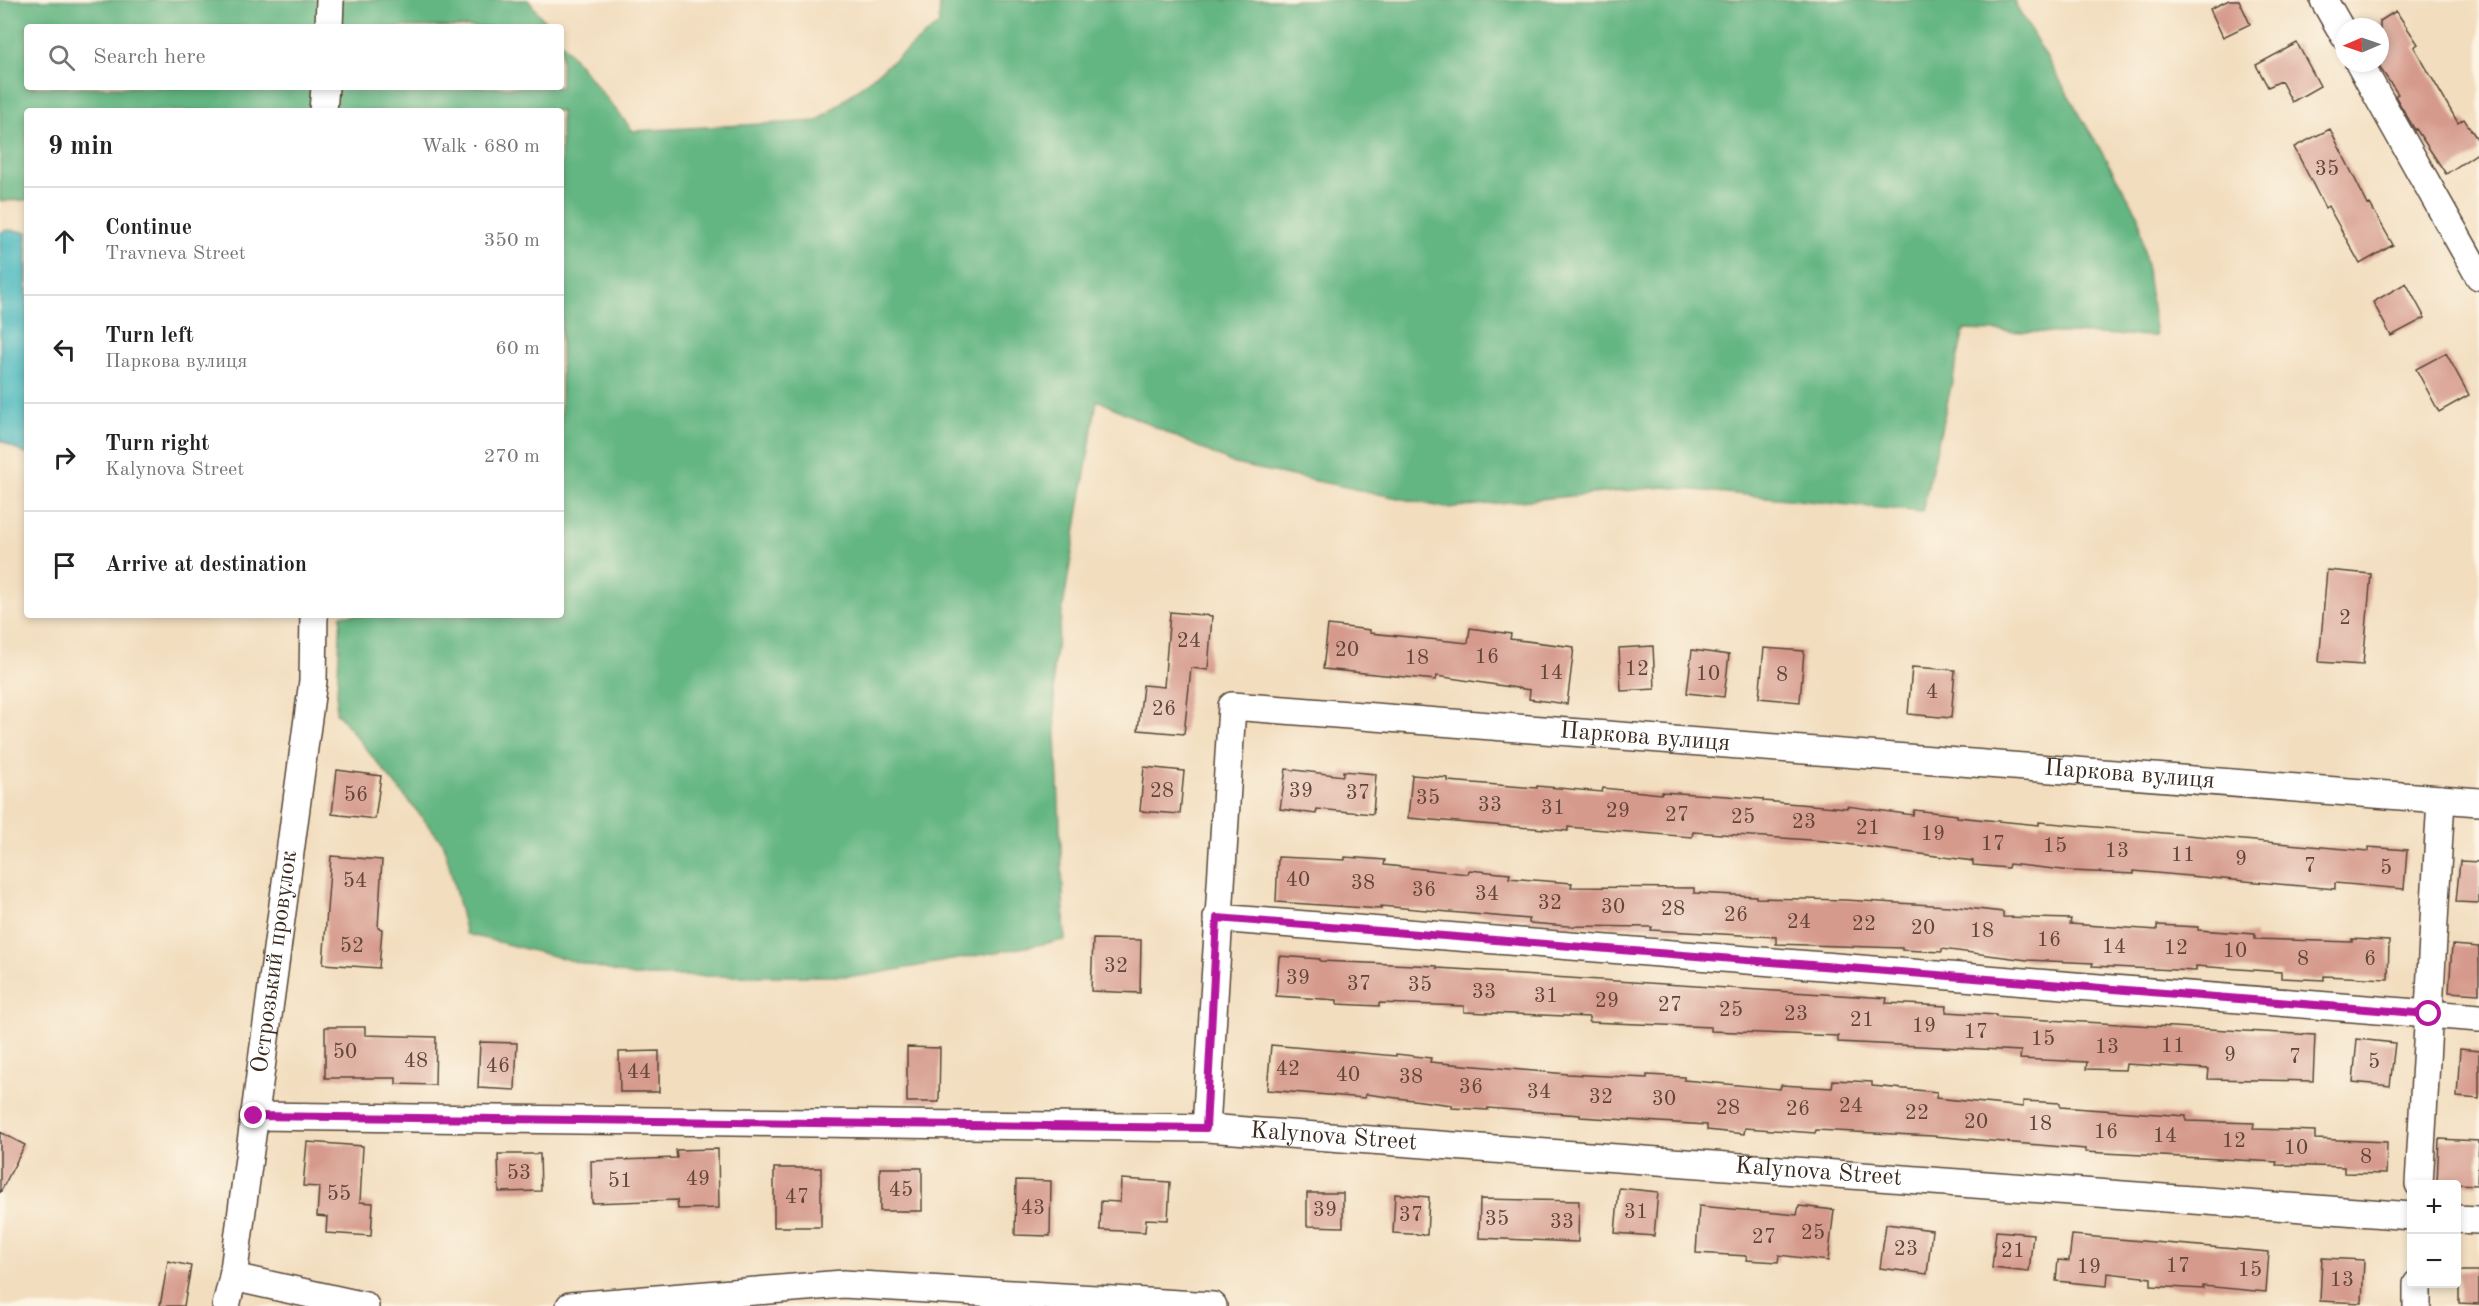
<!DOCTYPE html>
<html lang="en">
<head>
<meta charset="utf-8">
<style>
  body { margin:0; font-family:"Old Standard TT",serif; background:#f2f2f2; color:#222 }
  .controls { position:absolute; right:18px; bottom:18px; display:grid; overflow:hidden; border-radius:6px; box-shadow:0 3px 9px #0003 }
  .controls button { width:54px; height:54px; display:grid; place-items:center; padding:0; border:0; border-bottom:2px solid #e0e0e0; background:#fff; color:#222; font:30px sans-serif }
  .compass { position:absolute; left:2335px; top:18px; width:54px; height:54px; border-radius:50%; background:#fff; box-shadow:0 3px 9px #0003; rotate:268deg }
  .stop { position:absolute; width:18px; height:18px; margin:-14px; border:4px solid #b5179e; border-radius:50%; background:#fff }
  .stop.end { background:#b5179e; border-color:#fff; box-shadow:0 2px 6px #0008 }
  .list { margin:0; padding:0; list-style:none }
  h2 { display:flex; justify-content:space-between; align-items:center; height:78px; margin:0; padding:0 24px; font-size:26px }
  h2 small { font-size:20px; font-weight:400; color:#767676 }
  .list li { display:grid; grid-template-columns:39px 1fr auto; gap:18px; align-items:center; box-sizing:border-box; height:108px; padding:0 24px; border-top:2px solid #e0e0e0 }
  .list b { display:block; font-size:22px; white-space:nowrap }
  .list p { margin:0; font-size:20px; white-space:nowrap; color:#767676 }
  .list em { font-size:20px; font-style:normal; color:#767676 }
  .icon { flex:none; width:33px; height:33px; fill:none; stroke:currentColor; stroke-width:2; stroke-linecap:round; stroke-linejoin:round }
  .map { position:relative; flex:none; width:2479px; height:1306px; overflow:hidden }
  .search { position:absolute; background:#fff; box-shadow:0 3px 9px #0003; left:24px; top:24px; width:540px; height:66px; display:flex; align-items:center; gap:15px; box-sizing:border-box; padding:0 21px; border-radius:6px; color:#767676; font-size:22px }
  .panel { position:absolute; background:#fff; box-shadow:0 3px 9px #0003; left:24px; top:108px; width:540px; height:510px; border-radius:6px }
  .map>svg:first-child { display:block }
  .forest { fill:#64b682; stroke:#507050; stroke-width:1.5 }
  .water { fill:#47b7bd; stroke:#41706e; stroke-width:1.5 }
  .building { fill:#d59a8c }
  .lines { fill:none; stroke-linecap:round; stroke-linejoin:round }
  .minor-casing { stroke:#564536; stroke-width:30 }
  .minor { stroke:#fff; stroke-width:27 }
  .route { stroke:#b5179e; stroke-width:8 }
  .labels { text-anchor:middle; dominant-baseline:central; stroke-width:4.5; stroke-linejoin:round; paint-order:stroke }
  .number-label { font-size:21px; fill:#62463a }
  .street-label { font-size:24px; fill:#3b2a1e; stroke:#fcf5e5 }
</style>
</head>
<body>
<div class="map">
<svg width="2479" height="1306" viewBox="0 0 2479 1306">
  <rect width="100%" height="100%" fill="#fcf5e5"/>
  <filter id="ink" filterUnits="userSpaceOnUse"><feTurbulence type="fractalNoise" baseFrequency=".0167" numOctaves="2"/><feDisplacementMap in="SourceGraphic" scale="12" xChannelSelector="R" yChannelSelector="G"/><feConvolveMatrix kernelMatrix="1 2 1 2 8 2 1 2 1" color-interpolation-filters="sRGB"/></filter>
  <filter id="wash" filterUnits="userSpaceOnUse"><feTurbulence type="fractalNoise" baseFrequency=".008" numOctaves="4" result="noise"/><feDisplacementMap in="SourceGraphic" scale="24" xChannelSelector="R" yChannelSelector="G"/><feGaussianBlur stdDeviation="1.35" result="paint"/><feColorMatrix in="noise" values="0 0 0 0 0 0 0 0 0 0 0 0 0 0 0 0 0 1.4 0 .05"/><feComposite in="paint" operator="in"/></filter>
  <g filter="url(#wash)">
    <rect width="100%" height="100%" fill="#f2ddbe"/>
    <!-- forest -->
    <path class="forest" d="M0,0H528L549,27H27V87H561V42L633,131L818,121L939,24L940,0H2013L2139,216L2156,336L1964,330L1922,512L1664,487L1446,508L1235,464L1097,400L1053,668L1065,940L861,976H633L466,934L444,844L336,712L341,615H561V111H27V200L0,201Z"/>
    <!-- water -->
    <path class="water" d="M7,230L27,232V455L0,440V233Z"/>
    <g id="blocks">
      <!-- building -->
      <path class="building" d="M2229,0H2239L2250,24L2223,37L2210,9Z
        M2396,11L2418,44L2414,47L2458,123L2464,119L2479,142V152L2446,174L2416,129L2415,130L2395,96L2398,94L2380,68V21Z
        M2297,43L2320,86L2292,102L2281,81L2268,87L2256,65Z
        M2330,129L2368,205L2370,204L2393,245L2360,264L2328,206L2325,208L2294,147Z
        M2406,283L2425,318L2391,336L2373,302Z
        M2446,353L2469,395L2439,412L2416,369Z
        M2327,570L2371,574L2363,665L2319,662Z
        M1170,612L1212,616L1208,670L1191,668L1184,734L1138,730L1143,685L1164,687Z
        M1328,625L1370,630V633L1468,643L1470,628L1511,634L1510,639L1574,647L1567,704L1529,699L1530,690L1437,676L1436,680L1323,669Z
        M1653,646L1655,689L1621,691L1619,648Z
        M1764,648L1804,651L1800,702L1759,698Z
        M1692,650L1729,655L1724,697L1687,693Z
        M1912,667L1955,670L1951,718L1908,714Z
        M1144,767L1184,771L1180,814L1140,811Z
        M1286,769L1343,776V771L1376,774L1373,814L1317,809L1316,814L1280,809Z
        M337,770L381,776L375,819L332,814Z
        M1412,775L1448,778V781L1537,788V786L1602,792L1603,788L1661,794V792L1727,796L1763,799V801L1847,808V806L1913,815L1914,810L1957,815V817L2039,825V822L2368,851V847L2407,850L2404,889L2335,883V889L2134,871V874L2072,871L2009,864L2008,868L1973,865V861L1824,841L1693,832L1692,837L1568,827V831L1408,818Z
        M331,856L382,860L378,928L382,929L379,968L323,964Z
        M1278,857L1345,860V857L1385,860L1384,865L1468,874L1469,870L1510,874L1509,878L1572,883L1571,887L1694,888V893L1756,896V898L1845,900L1949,906L2003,912V917L2071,919L2070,924L2157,930V925L2198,927V930L2255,934V939L2352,942V939L2389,941L2388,979L2324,976V980L2281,978V972L2196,966V971L2092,966L2093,963L2027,960L1942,949V952L1902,950V948L1776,944V937L1651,930L1652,927L1568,926L1529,923V919L1381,906V909L1276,902Z
        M2460,861L2479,862V903L2456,902Z
        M1093,939L1141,940L1140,993L1091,991Z
        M2452,945L2479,947V994L2449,992Z
        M1279,956L1320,959V961L1437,966V968L1505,972V974L1887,998L1886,1003L1947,1006L1946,1012L1996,1015V1017L2315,1035L2313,1081L2208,1079L2209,1069L2126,1064L2125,1070L2086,1069L2087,1062L2020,1059L2021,1051L1838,1042V1036L1711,1031V1027L1589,1022V1017L1464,1012V1006L1379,1003V1006L1337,1004V1000L1276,996Z
        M325,1027H365V1035L436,1037L435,1085L396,1084V1078H325Z
        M2357,1039L2395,1043L2390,1086L2353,1082Z
        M480,1042L517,1043L515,1090L478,1088Z
        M1271,1045L1396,1056V1054L1431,1058L1430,1062L1567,1074L1647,1078V1075L1684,1077V1080L1780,1089L1781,1085L1832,1088L1833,1080L1872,1082V1086L1937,1092L1936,1098L2023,1107V1101L2060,1103V1107L2186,1116V1121L2254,1123L2253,1129L2315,1131V1139L2387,1142L2386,1174L2344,1173V1167L2276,1165L2277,1162L2085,1152V1149L1933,1136L1816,1130L1815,1133L1745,1128L1744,1134L1707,1130V1125L1580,1117V1115L1488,1108V1110L1452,1108V1105L1366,1094L1365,1098L1267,1090Z
        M907,1047L940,1048L939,1102H907Z
        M2460,1049L2479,1051V1099L2457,1097Z
        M659,1051V1092H620L619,1052Z
        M0,1132L25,1145L0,1193Z
        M2439,1139L2479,1141L2477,1185L2437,1183Z
        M307,1142L363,1146L360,1202L373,1203L371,1236L326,1233L327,1217L317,1216L319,1187L303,1186Z
        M718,1149L719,1208L678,1209L677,1200L592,1203L591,1161L677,1158L676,1150Z
        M498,1154H540L541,1191L499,1192Z
        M774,1168H821V1227H774Z
        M880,1168H922V1211H880Z
        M1121,1179L1170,1182L1168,1220L1146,1219L1145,1232L1100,1230L1101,1201L1120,1202Z
        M1016,1180L1051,1181L1050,1236L1015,1235Z
        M1619,1188L1658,1192L1654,1236L1615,1233Z
        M1307,1193H1343V1227L1307,1226Z
        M1395,1194L1429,1197L1427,1235L1393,1233Z
        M1480,1199L1579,1201L1578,1242L1479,1238Z
        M1699,1206L1797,1215L1799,1206L1834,1210L1828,1261L1779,1255L1778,1262L1746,1260L1747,1256L1696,1253Z
        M1886,1224L1932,1230L1927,1274L1880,1268Z
        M1996,1231L2033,1234L2029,1272L1992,1268Z
        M2072,1235L2269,1252L2266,1292L2203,1286V1289L2151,1286V1278L2108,1273L2107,1286L2056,1281L2058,1260L2069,1261Z
        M2322,1258L2364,1260L2362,1303L2320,1301Z
        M168,1261L191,1266L184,1306H160Z
        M2459,1271H2479V1304L2459,1303Z"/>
    </g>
  </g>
  <g filter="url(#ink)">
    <use href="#blocks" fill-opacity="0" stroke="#564536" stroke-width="1.5"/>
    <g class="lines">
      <defs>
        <g id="minor">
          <path d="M2324,0L2344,35"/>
          <path d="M329,27L330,0"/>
          <path d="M2359,63L2479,276"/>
          <path d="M323,111L325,87"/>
          <path d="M1217,918L2479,1018"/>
          <path id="s1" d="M254,1116L1206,1128L2412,1216"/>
          <path id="s2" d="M1206,1128L1232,706L2479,802"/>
          <path d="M2419,1184L2441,799"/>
          <path d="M2456,1219L2479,1220"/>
          <path d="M233,1277L365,1306"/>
          <path d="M2417,1284V1306"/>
          <path id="s3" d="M226,1306L233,1277L313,681L314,615"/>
          <path d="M570,1306L843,1284L1213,1306"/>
        </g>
      </defs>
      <!-- minor casing -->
      <use href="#minor" class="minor-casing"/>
      <!-- minor -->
      <use href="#minor" class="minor"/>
    </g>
  </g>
  <g class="lines" filter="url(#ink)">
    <!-- route -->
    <path class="route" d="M254,1116L1206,1128L1217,918L2429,1014"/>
  </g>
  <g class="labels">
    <!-- number labels -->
    <g class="number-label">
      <text x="2327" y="169">35</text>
      <text x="2345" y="618">2</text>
      <text x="1189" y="641">24</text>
      <text x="1347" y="650">20</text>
      <text x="1487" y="657">16</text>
      <text x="1417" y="658">18</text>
      <text x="1637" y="669">12</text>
      <text x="1551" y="673">14</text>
      <text x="1708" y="674">10</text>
      <text x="1782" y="675">8</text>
      <text x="1932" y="692">4</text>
      <text x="1164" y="709">26</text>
      <text x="1162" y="791">28</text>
      <text x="1301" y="791">39</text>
      <text x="1358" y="793">37</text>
      <text x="356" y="795">56</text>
      <text x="1428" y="798">35</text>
      <text x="1490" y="805">33</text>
      <text x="1553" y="808">31</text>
      <text x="1618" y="811">29</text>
      <text x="1677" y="815">27</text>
      <text x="1743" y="817">25</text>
      <text x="1804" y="822">23</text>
      <text x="1868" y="828">21</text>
      <text x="1933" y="834">19</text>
      <text x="1993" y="844">17</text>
      <text x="2055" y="846">15</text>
      <text x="2117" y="851">13</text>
      <text x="2183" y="855">11</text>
      <text x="2241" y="859">9</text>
      <text x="2310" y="866">7</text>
      <text x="2386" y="868">5</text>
      <text x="1298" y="880">40</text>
      <text x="355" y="881">54</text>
      <text x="1363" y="883">38</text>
      <text x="1424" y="890">36</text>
      <text x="1487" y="894">34</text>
      <text x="1550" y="903">32</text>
      <text x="1613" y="907">30</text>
      <text x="1673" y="909">28</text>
      <text x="1736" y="915">26</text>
      <text x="1799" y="922">24</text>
      <text x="1864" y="924">22</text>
      <text x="1923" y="928">20</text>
      <text x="1982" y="931">18</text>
      <text x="2049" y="940">16</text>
      <text x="352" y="946">52</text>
      <text x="2114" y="947">14</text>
      <text x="2176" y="948">12</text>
      <text x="2235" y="951">10</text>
      <text x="2303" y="959">8</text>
      <text x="2370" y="959">6</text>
      <text x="1116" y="966">32</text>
      <text x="1298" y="978">39</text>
      <text x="1359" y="984">37</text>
      <text x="1420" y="985">35</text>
      <text x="1484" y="992">33</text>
      <text x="1546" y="996">31</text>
      <text x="1607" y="1001">29</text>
      <text x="1670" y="1005">27</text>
      <text x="1731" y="1010">25</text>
      <text x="1796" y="1014">23</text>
      <text x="1862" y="1020">21</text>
      <text x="1924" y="1026">19</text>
      <text x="1976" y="1032">17</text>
      <text x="2043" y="1039">15</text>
      <text x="2173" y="1046">11</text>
      <text x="2107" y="1047">13</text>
      <text x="345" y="1052">50</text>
      <text x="2230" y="1055">9</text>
      <text x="2295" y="1057">7</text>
      <text x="416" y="1061">48</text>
      <text x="2374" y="1062">5</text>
      <text x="498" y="1066">46</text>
      <text x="1288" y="1069">42</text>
      <text x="639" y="1072">44</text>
      <text x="1348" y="1075">40</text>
      <text x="1411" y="1077">38</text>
      <text x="1471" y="1087">36</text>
      <text x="1539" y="1092">34</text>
      <text x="1601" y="1097">32</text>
      <text x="1664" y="1099">30</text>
      <text x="1851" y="1106">24</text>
      <text x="1728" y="1108">28</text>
      <text x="1798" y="1109">26</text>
      <text x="1917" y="1113">22</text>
      <text x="1976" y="1122">20</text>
      <text x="2040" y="1124">18</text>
      <text x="2106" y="1132">16</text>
      <text x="2165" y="1136">14</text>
      <text x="2234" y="1141">12</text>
      <text x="2296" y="1148">10</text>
      <text x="2366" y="1157">8</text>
      <text x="519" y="1173">53</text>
      <text x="698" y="1179">49</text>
      <text x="620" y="1181">51</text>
      <text x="901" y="1190">45</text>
      <text x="339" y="1194">55</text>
      <text x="797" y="1197">47</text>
      <text x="1033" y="1208">43</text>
      <text x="1325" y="1210">39</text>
      <text x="1636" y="1212">31</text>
      <text x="1411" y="1215">37</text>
      <text x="1497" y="1219">35</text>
      <text x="1562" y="1222">33</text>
      <text x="1813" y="1233">25</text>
      <text x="1764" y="1237">27</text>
      <text x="1906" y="1249">23</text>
      <text x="2013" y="1251">21</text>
      <text x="2178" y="1266">17</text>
      <text x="2089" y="1267">19</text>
      <text x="2250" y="1270">15</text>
      <text x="2342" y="1280">13</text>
    </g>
    <!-- street labels -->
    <g class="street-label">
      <text stroke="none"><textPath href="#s2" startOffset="837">Паркова вулиця</textPath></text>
      <text stroke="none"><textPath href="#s2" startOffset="1323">Паркова вулиця</textPath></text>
      <text stroke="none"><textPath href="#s3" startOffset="348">Острозький провулок</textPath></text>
      <text stroke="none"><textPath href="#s1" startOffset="1080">Kalynova Street</textPath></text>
      <text stroke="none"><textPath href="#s1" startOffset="1566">Kalynova Street</textPath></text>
    </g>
  </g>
</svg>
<div class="controls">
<button>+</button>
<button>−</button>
</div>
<svg class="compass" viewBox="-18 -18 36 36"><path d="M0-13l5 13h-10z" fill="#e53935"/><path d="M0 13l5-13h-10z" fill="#767676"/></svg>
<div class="stop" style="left:2429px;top:1014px"></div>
<div class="stop end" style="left:254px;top:1116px"></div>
<div class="search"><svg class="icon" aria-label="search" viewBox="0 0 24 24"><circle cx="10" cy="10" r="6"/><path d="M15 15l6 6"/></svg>Search here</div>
<section class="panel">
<h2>9 min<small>Walk · 680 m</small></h2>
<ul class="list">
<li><svg class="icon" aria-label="ahead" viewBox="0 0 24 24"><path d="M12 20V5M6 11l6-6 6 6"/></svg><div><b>Continue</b><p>Travneva Street</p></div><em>350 m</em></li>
<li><svg class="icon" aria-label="left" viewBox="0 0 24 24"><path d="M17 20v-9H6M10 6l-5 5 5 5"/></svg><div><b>Turn left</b><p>Паркова вулиця</p></div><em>60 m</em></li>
<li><svg class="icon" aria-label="right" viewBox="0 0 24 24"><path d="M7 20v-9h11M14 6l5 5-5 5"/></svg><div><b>Turn right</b><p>Kalynova Street</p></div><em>270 m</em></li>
<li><svg class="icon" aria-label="arrive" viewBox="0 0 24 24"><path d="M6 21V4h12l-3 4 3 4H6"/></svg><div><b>Arrive at destination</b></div></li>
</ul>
</section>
</div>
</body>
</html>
